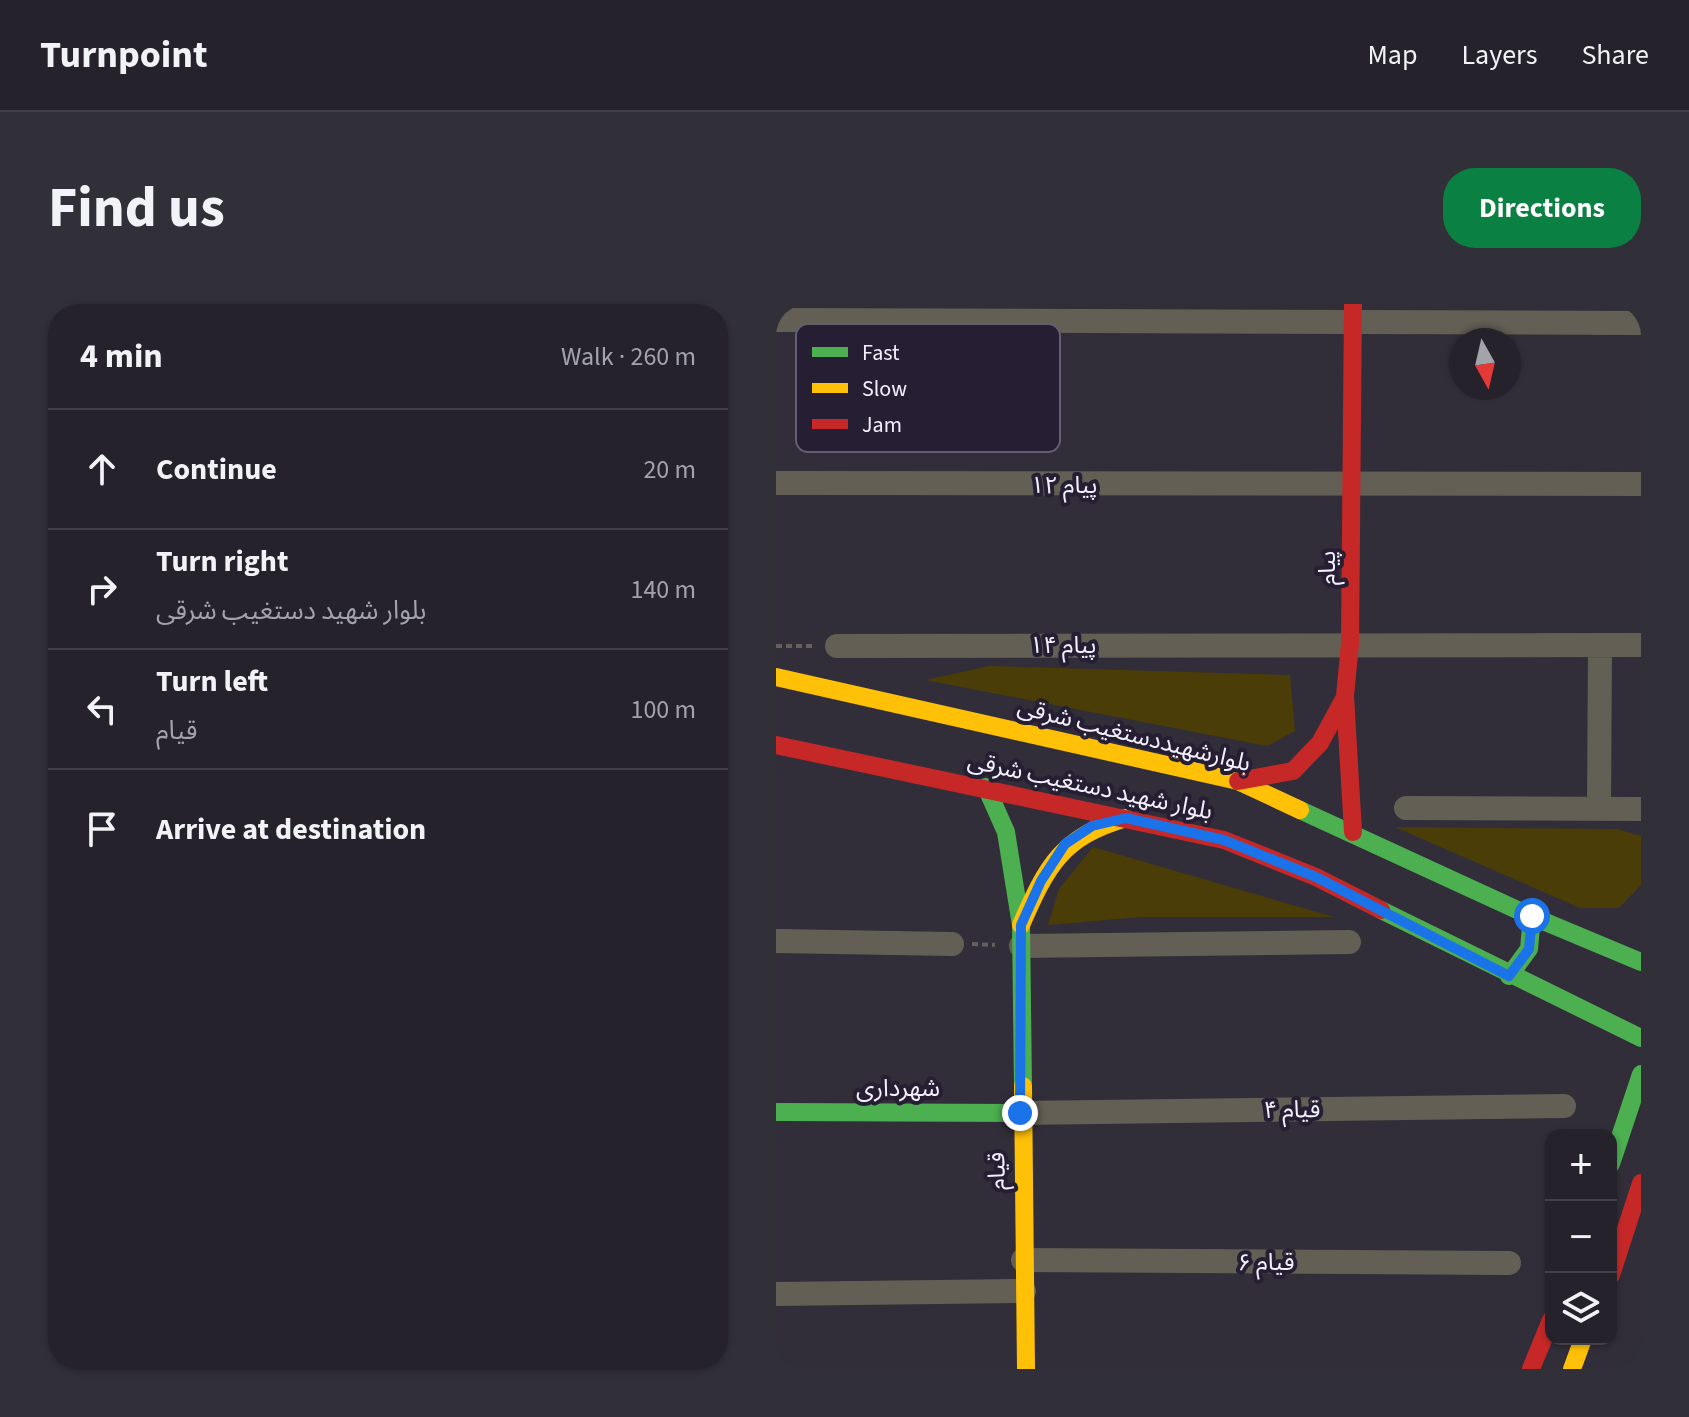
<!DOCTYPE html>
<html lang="en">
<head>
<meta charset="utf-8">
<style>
  body { margin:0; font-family:"Source Sans 3","Noto Sans Arabic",sans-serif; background:#312f37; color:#f1f3f6 }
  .controls { position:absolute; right:24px; bottom:24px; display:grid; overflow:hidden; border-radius:16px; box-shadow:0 2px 6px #0004 }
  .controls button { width:72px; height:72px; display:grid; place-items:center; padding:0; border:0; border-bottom:2px solid #423f47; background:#25222b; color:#f1f3f6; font:40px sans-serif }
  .compass { position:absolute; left:673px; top:24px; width:72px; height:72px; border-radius:50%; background:#25222b; box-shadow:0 2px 6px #0004; rotate:172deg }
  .stop { position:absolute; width:24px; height:24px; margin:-18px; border:6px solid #1a73e8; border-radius:50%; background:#fff }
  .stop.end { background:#1a73e8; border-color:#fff; box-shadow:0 2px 8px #0008 }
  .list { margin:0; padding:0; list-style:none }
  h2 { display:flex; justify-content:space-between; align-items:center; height:104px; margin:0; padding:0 32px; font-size:34px }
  h2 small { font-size:26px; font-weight:400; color:#a3a4a9 }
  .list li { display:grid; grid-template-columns:52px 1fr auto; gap:24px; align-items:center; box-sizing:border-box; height:120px; padding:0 32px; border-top:2px solid #423f47 }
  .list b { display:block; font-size:30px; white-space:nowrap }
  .list p { margin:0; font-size:26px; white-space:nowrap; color:#a3a4a9 }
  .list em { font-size:26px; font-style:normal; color:#a3a4a9 }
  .icon { flex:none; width:44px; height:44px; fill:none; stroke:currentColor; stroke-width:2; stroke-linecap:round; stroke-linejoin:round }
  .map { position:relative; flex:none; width:865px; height:1065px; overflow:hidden; border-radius:32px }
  header { display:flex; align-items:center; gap:48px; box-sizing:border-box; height:112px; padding:0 40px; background:#25222b; border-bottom:2px solid #423f47 }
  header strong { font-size:38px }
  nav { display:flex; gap:44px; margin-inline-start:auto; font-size:28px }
  .intro { display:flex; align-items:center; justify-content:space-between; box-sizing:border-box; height:192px; padding:0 48px }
  h1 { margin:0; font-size:56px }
  .button { padding:20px 36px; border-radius:32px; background:#0b8043; color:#fff; font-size:28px; font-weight:700 }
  main { display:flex; gap:48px; padding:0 48px }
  aside { flex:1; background:#25222b; border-radius:32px; box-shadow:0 2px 6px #0004 }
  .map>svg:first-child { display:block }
  .green { fill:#4a3d08 }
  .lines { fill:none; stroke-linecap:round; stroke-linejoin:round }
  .path { stroke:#64615c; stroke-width:4; stroke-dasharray:6 4; stroke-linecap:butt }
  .street { stroke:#645f55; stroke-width:24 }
  .fast { stroke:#4caf50; stroke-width:18 }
  .slow { stroke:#ffc107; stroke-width:18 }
  .jam { stroke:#c62828; stroke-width:18 }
  .route { stroke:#1a73e8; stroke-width:10 }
  .labels { text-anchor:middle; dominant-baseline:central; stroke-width:8; stroke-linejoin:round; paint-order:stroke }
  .street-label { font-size:24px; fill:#f4f0fe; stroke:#261f33 }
  .key { fill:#261f33; stroke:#645e70; stroke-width:2 }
  .key-label { font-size:22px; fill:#f4f0fe }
</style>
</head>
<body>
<header>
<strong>Turnpoint</strong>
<nav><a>Map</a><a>Layers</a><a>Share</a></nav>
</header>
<div class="intro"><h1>Find us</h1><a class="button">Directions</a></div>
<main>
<aside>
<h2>4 min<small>Walk · 260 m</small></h2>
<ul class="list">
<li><svg class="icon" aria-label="ahead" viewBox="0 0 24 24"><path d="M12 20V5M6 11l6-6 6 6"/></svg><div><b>Continue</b></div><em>20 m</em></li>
<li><svg class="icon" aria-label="right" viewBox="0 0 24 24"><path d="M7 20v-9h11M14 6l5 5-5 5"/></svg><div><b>Turn right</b><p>بلوار شهید دستغیب شرقی</p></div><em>140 m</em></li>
<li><svg class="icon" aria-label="left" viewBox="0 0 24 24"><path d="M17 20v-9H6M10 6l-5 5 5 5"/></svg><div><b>Turn left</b><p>قیام</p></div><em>100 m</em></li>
<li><svg class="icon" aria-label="arrive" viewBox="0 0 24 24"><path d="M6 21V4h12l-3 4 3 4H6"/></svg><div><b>Arrive at destination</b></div></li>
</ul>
</aside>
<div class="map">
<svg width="865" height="1065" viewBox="0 0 865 1065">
  <rect width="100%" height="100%" fill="#312e39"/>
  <!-- green -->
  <path class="green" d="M213,362L514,371L519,427L491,442L149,376Z
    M619,523L841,525L865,532V581L843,604H804Z
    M317,543L558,613H365L272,621L283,585Z"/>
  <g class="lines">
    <!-- path -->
    <path class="path" d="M0,342H39
      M196,640L219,641"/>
    <!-- street -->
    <path class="street" d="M0,16L865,19
      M0,179L865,180
      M61,342L865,341
      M630,504L865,505
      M823,504L824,341
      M0,637L176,640
      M245,642L573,638
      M244,809L788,802
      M247,956L733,959
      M0,990L248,987"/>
    <!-- fast -->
    <path class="fast" d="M210,483L230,528L245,621L247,782
      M524,506L748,609L865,658
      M605,606L865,734
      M733,672L753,645L756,612
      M0,808L244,809
      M835,860L865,770"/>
    <!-- slow -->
    <path class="slow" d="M0,373L462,477L524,506
      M245,621C271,562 285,533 350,514
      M247,782L250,1065
      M796,1065L807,1035"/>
    <!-- jam -->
    <path class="jam" d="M577,0L574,340L569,392L577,528
      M0,441L448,536L540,573L605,606
      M462,477L517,467L544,439L569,393
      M835,971L865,879
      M755,1065L775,1016"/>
  </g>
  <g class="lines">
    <!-- route -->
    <path class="route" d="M244,809L245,621L265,577L289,540L316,522L350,514L448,536L540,573L733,672L753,645L756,612"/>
  </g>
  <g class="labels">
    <!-- street labels -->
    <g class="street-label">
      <text x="288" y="181">پیام ۱۲</text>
      <text transform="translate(551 264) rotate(-90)">پیام</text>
      <text x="287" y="341">پیام ۱۴</text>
      <text transform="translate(358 431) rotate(14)">بلوارشهیددستغیب شرقی</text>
      <text transform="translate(314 482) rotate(12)">بلوار شهید دستغیب شرقی</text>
      <text x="122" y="784">شهرداری</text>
      <text transform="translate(516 806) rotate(-1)">قیام ۴</text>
      <text transform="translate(221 867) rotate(-91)">قیام</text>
      <text x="490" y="958">قیام ۶</text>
    </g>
  </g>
  <!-- legend -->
  <rect x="20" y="20" width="264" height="128" rx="12" class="key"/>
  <rect x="36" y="43" width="36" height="10" fill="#4caf50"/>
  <rect x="36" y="79" width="36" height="10" fill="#ffc107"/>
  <rect x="36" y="115" width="36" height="10" fill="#c62828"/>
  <g class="key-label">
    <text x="86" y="56">Fast</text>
    <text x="86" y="92">Slow</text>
    <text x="86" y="128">Jam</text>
  </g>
</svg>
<div class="controls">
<button>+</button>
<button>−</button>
<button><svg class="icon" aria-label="layers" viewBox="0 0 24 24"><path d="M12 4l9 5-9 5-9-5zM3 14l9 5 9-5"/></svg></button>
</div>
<svg class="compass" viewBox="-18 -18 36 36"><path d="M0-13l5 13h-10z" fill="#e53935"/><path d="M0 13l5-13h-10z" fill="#a3a4a9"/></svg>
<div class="stop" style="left:756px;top:612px"></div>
<div class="stop end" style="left:244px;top:809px"></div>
</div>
</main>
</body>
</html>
